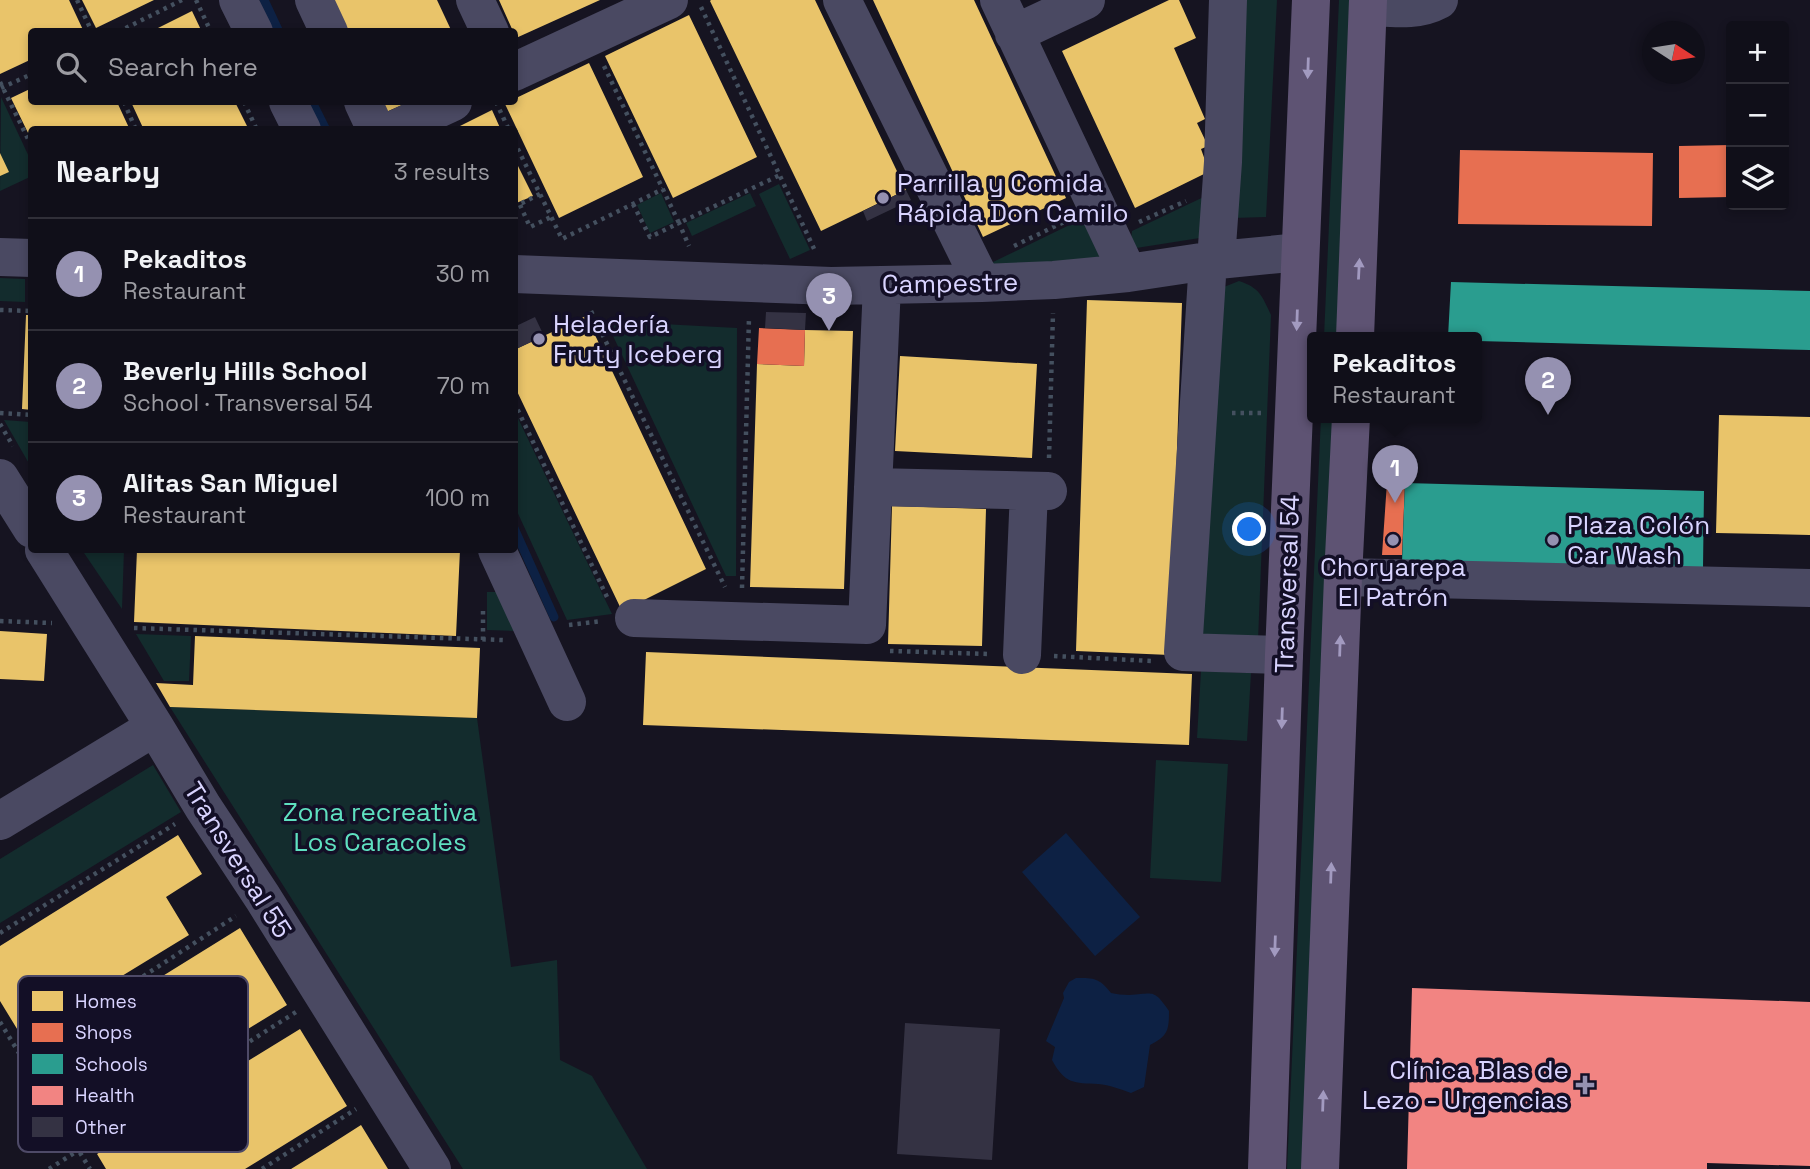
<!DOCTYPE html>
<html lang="en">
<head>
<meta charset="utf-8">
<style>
  body { margin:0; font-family:"Space Grotesk",sans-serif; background:#1e1d26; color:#f1f3f6 }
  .controls { position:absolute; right:21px; top:21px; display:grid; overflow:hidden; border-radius:7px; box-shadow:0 4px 10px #0003 }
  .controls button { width:63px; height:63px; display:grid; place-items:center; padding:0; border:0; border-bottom:2px solid #302f38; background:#100f19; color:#f1f3f6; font:35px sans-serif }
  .compass { position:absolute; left:1642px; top:21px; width:63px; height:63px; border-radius:50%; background:#100f19; box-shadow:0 4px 10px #0003; rotate:102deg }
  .you { position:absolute; left:1250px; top:530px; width:24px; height:24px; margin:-18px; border:5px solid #fff; border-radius:50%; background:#1a73e8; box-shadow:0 0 0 10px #1a73e833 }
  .badge { display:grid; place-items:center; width:46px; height:46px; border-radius:50%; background:#9591b1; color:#fff; font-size:23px; font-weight:700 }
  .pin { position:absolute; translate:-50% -58px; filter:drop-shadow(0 2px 4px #0008) }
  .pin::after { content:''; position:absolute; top:37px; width:24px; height:21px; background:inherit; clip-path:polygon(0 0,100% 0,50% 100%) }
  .popup { position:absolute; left:1307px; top:332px; width:175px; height:91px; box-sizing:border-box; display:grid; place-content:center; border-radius:7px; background:#100f19; filter:drop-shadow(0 2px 5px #0005); font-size:23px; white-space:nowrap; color:#9c9ca2 }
  .popup b { font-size:26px; color:#f1f3f6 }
  .popup::after { content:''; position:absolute; left:50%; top:100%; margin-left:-14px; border:14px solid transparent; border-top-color:#100f19 }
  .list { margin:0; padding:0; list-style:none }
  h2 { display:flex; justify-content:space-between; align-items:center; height:91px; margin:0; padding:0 28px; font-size:30px }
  h2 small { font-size:23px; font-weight:400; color:#9c9ca2 }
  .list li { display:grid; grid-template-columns:46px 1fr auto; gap:21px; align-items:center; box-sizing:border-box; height:112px; padding:0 28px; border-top:2px solid #302f38 }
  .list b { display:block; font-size:26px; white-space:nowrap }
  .list p { margin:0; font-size:23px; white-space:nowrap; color:#9c9ca2 }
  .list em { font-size:23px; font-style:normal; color:#9c9ca2 }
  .icon { flex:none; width:38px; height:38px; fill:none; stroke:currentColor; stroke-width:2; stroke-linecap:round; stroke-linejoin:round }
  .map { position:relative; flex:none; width:1810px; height:1169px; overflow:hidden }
  .search { position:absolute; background:#100f19; box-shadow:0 4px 10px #0003; left:28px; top:28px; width:490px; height:77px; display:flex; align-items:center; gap:18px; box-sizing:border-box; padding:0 24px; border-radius:7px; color:#9c9ca2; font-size:26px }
  .panel { position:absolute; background:#100f19; box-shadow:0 4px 10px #0003; left:28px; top:126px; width:490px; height:427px; border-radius:7px }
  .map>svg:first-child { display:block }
  .green { fill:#132c2d }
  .water { fill:#0d2144 }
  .homes { fill:#e9c46a }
  .shops { fill:#e76f51 }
  .schools { fill:#2a9d8f }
  .health { fill:#f28482 }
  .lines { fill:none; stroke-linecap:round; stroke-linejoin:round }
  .stream { stroke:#0d2144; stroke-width:9 }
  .building { fill:#343243 }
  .path { stroke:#44505f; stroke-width:4.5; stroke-dasharray:3.5 5; stroke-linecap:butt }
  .minor { stroke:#4a4962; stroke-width:38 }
  .major { stroke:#5e5373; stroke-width:38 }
  .oneway { fill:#a29ac0 }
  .poi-dot { fill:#9591b1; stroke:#130f26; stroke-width:2.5 }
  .labels { text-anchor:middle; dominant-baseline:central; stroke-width:7; stroke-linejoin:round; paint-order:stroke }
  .poi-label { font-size:26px; fill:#d9d4ff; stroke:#130f26; text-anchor:start }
  .street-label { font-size:26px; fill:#d9d4ff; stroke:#130f26 }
  .park-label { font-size:26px; fill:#5fe0c0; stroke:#130f26 }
  .key { fill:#130f26; stroke:#4e4a67; stroke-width:2 }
  .key-label { font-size:19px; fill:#d9d4ff }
</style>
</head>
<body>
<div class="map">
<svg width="1810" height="1169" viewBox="0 0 1810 1169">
  <rect width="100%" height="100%" fill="#161421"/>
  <!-- green -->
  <path class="green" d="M1237,0H1277L1266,217L1232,218Z
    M1339,0H1352L1337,337H1324Z
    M1,97L31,161L32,176L0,191Z
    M779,184L810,250L790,259L759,194Z
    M661,193L674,222L650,233L637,205Z
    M750,193L756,206L692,236L686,223Z
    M1210,194L1206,237L1130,249L1132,231Z
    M1092,214L1112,260L989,264Z
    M0,278L25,279V302L0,301Z
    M1239,281C1260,288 1262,296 1271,315L1258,641H1195L1219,289Z
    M606,321L737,328L736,576H726Z
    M515,412L612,614L567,620L515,507Z
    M1321,417H1334L1302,1169H1287Z
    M4,420L31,422V467Z
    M82,550H124L122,609Z
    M487,592H497L515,631L487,630Z
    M136,634L191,636L189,681H164Z
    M1201,671L1251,673L1247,741L1197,738Z
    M170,707L477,718L511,967L557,960L560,1060L592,1076L647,1169H463Z
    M1156,760L1228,764L1221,882L1150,878Z
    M153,765L181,812L0,923V859Z"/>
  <!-- water -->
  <path class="water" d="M1066,833L1140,917L1095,956L1022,872Z
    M1076,978C1095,978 1099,978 1111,993C1116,994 1123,995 1129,995C1154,994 1153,988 1169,1011C1169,1030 1168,1036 1150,1045L1144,1087L1131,1093C1120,1089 1110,1085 1098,1084C1074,1083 1065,1084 1052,1060L1055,1047L1046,1041L1064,998L1063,993L1069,982Z"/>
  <!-- homes -->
  <path class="homes" d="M0,0H69L84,32H32V59L0,74Z
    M82,0H154L96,28Z
    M333,0H437L452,32H348Z
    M499,0H600L516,38Z
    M711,0H815L906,190L821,231L710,1Z
    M873,0H974L1066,198L983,237Z
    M1169,0H1179L1196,38L1174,48L1205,119L1197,123L1208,146L1201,149L1206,163L1204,174L1135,208L1062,51Z
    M192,11L202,32H150Z
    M689,15L757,157L673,198L605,56Z
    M589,63L643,177L559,218L505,104L514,102V99Z
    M32,88V102H117L130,130H32V141L11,98Z
    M131,102H235L249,130H144Z
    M381,102H409L386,112Z
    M492,110L501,130H452Z
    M0,153L9,172L0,176Z
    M514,158L533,196L514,204Z
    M1087,300L1182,303L1170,655L1076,651Z
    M26,315H32V410L22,409Z
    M586,316L706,569L622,611L514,385V350Z
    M805,330L853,331L844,589L750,587L757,364L804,366Z
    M900,356L1037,364L1032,458L895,451Z
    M1719,415L1810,417V535L1716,533Z
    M892,506L986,509L982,646L888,644Z
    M137,550H460L456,636L134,622Z
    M0,631L47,634L44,681L0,679Z
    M195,636L480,648L477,718L170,707L156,683L193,685Z
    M646,652L1192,674L1189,745L643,725Z
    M178,835L202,874L166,897L189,935L22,1037L0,1001V946Z
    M240,928L287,1005L84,1130L37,1054Z
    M300,1029L347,1106L245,1169H106L97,1154Z
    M361,1125L388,1169H291L325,1148Z"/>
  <!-- shops -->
  <path class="shops" d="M1731,145V197L1679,198V146Z
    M1460,150L1653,153L1652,226L1458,224Z
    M759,328L805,330L804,366L757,364Z
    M1387,482L1405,483L1402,555H1382Z"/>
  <!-- schools -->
  <path class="schools" d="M1451,282L1810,291V350L1477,341V337H1448Z
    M1405,483L1704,491L1703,568L1402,562Z"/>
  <!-- health -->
  <path class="health" d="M1412,988L1810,1002V1166L1707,1163V1169H1407Z"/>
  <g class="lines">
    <!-- stream -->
    <path class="stream" d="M264,0L279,32
      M312,102L326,130
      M514,528L554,617"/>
  </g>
  <!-- building -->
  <path class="building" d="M906,190L911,200L867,221L863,211Z
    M766,312L806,313L805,330L765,328Z
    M535,317L544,336L514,350V327Z
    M905,1023L1000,1029L992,1160L897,1154Z"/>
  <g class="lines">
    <!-- path -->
    <path class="path" d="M77,0L92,32
      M196,0L211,32
      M701,7L816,253
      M118,32L182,0
      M604,66L679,223L780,175
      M0,82L32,147
      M1,88L32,74
      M124,102L136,130
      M244,102L257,130
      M496,102L509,130
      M514,141L562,239L663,189
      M633,204L650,237L679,223L689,246
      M520,205L530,227L551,217
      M514,207L540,194
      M1139,222L1186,201
      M1014,246L1066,221
      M0,310L32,311
      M591,311L725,587
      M514,402L607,597
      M0,413L32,415
      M1232,413H1261
      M0,424L13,446
      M1049,458L1053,313
      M742,588L749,317
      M0,621L52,623
      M569,625L602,621
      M134,628L503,640
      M483,640V606
      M890,651L990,654
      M1054,656L1151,661
      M0,933L175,824
      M0,1022L90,1169
      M22,1055L236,916
      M49,1169L296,1012
      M262,1169L356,1109"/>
    <!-- minor -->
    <path class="minor" d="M238,0L254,32
      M314,0L329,32
      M475,0L490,32
      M842,0L982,283
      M999,0L1128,273
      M1368,7C1392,8 1417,12 1439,0
      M1014,34L1086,0
      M514,72L669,0
      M288,102L302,130
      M363,102L376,130
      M393,130L453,102
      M0,257L32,258
      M1216,260L1223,162L1228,0
      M1208,261L1183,652L1284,655
      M514,274L831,286L982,283L1054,280L1128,273L1208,261L1300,252
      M0,478L32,529
      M873,487L1048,491
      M44,550L155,727L203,807L263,898L432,1169
      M497,550L567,702
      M1343,577L1810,588
      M634,618L867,625L882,285
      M1022,655L1029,491
      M0,821L155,727"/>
    <!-- major -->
    <path class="major" d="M1355,337L1368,0
      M1267,1169L1284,655L1311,0
      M1320,1169L1343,577L1351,417"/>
  </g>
  <!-- one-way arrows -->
  <defs><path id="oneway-solid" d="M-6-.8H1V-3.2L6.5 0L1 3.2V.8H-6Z" transform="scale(1.75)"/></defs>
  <g class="oneway">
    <use href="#oneway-solid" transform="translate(1308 68) rotate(92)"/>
    <use href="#oneway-solid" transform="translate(1359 269) rotate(-87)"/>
    <use href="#oneway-solid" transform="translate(1297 320) rotate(92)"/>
    <use href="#oneway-solid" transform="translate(1340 646) rotate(-88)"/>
    <use href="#oneway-solid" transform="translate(1282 718) rotate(92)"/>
    <use href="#oneway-solid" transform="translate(1331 873) rotate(-88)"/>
    <use href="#oneway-solid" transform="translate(1275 946) rotate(92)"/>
    <use href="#oneway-solid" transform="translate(1323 1101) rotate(-88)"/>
  </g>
  <!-- markers -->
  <g class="poi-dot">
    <circle cx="883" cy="198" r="7"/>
    <circle cx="539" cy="339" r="7"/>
    <circle cx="1393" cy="540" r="7"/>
    <circle cx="1553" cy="540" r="7"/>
    <path d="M1581.5 1074.5h7v7h7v7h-7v7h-7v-7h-7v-7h7z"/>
  </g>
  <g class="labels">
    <!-- poi labels -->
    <g class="poi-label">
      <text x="897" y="183">Parrilla y Comida<tspan x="897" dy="30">Rápida Don Camilo</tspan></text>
      <text x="553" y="324">Heladería<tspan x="553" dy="30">Fruty Iceberg</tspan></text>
      <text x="1567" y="525">Plaza Colón<tspan x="1567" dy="30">Car Wash</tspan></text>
      <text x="1393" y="567" text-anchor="middle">Choryarepa<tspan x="1393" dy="30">El Patrón</tspan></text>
      <text x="1569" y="1070" text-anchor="end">Clínica Blas de<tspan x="1569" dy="30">Lezo - Urgencias</tspan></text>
    </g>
    <!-- street labels -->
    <g class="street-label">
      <text transform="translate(950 283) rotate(-1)">Campestre</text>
      <text transform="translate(1287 584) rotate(-88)">Transversal 54</text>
      <text transform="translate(238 860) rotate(58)">Transversal 55</text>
    </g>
    <!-- park labels -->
    <g class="park-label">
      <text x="380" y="812">Zona recreativa<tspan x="380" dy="30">Los Caracoles</tspan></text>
    </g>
  </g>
  <!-- legend -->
  <rect x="18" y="976" width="230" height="176" rx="10" class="key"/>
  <rect x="32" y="991" width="31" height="20" fill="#e9c46a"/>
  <rect x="32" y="1023" width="31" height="19" fill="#e76f51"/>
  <rect x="32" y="1054" width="31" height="20" fill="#2a9d8f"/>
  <rect x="32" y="1086" width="31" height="19" fill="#f28482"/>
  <rect x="32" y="1117" width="31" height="20" fill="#343243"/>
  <g class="key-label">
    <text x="75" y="1008">Homes</text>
    <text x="75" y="1039">Shops</text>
    <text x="75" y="1071">Schools</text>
    <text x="75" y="1102">Health</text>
    <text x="75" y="1134">Other</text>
  </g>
</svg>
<div class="controls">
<button>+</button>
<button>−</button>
<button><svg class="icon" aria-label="layers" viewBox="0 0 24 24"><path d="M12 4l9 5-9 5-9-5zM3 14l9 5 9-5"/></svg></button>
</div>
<svg class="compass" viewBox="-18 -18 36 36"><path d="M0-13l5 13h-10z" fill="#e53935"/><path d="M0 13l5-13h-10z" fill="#9c9ca2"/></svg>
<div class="you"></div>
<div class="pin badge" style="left:1395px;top:503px">1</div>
<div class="popup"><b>Pekaditos</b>Restaurant</div>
<div class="pin badge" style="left:1548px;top:415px">2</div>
<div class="pin badge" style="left:829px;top:331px">3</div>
<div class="search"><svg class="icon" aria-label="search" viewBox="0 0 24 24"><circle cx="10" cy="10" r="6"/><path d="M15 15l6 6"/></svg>Search here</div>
<section class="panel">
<h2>Nearby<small>3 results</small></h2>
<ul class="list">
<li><span class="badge">1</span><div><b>Pekaditos</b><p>Restaurant</p></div><em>30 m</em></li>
<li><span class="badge">2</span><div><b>Beverly Hills School</b><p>School · Transversal 54</p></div><em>70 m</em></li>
<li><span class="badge">3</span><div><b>Alitas San Miguel</b><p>Restaurant</p></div><em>100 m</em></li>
</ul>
</section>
</div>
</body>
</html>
